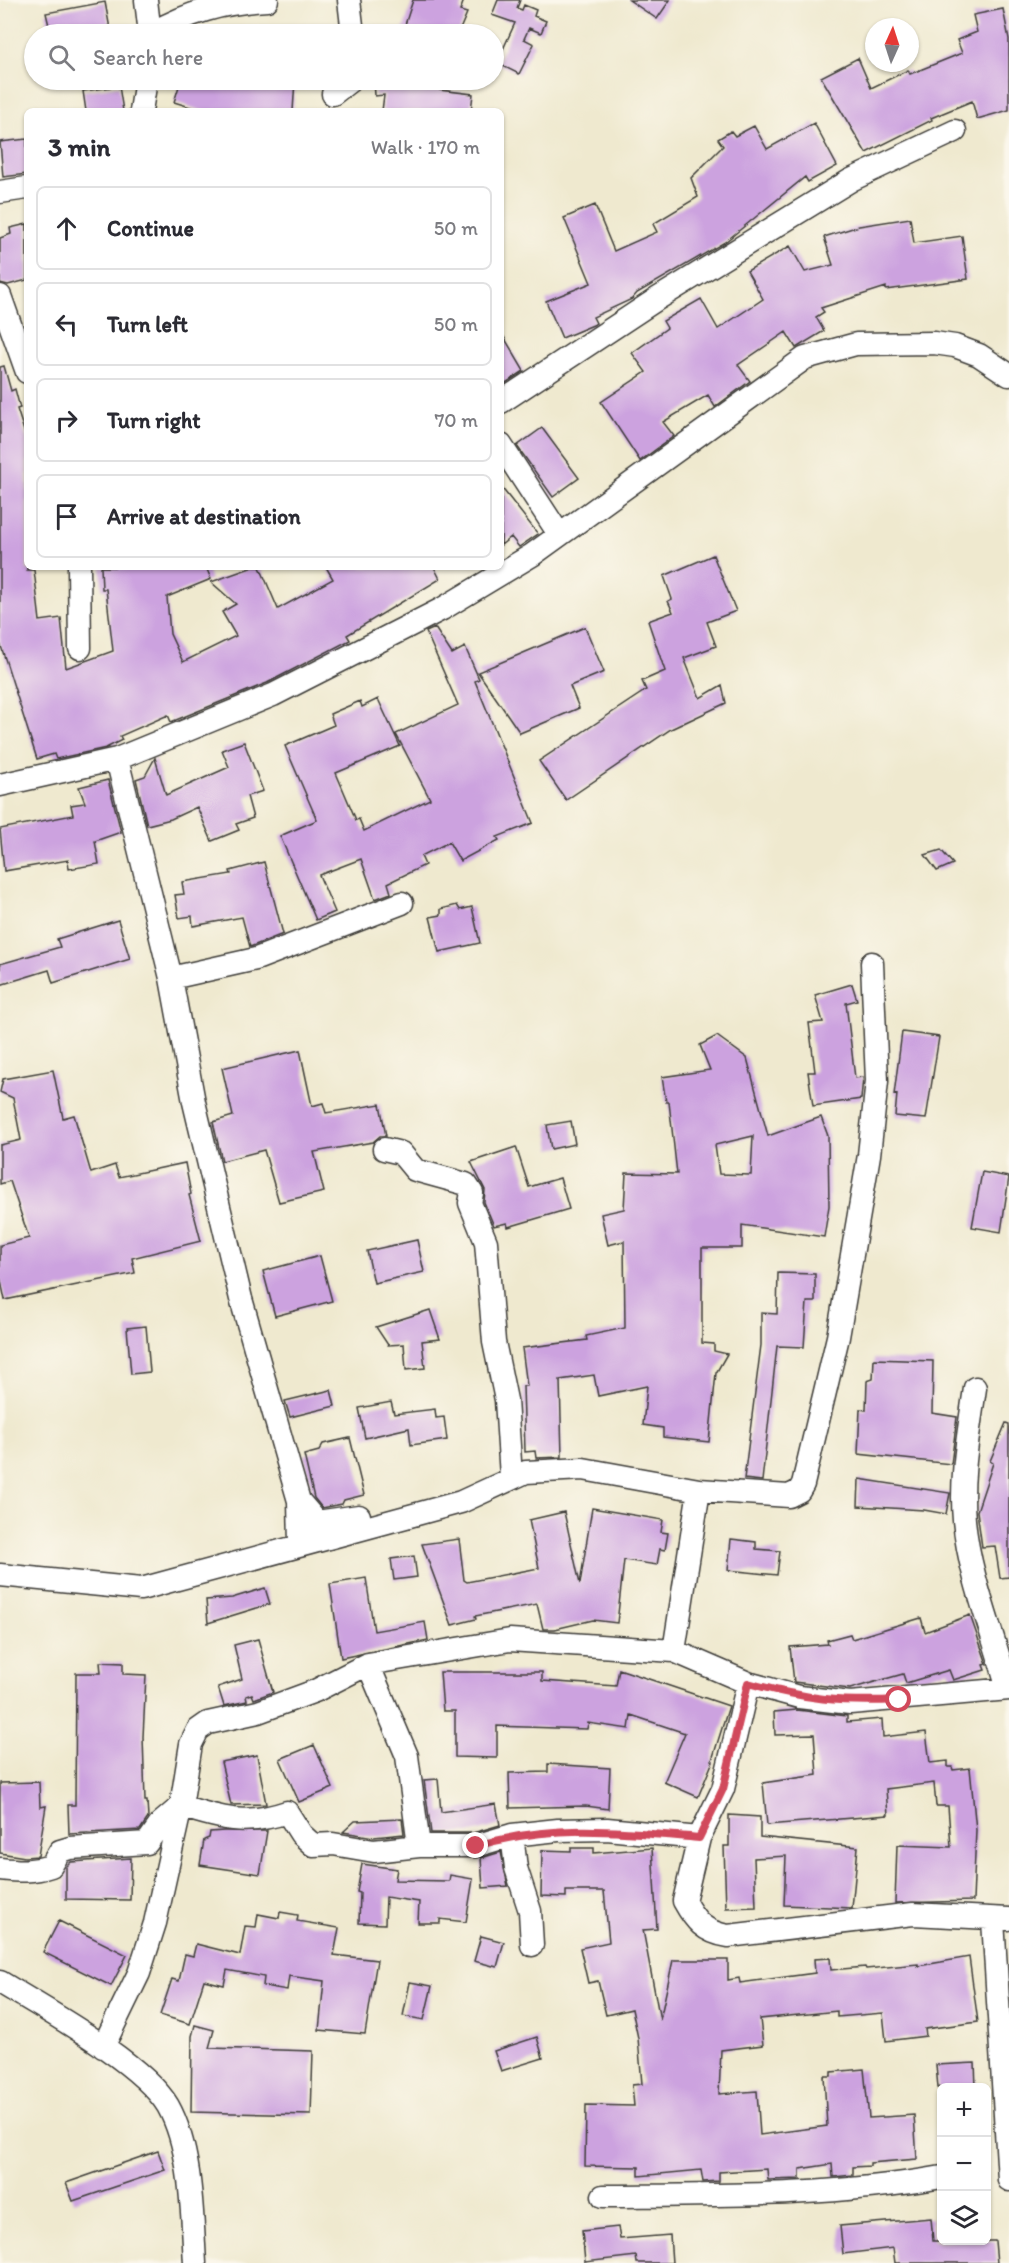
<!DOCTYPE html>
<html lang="en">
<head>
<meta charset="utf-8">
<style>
  body { margin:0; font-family:Itim,sans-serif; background:#f2f2f3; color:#2b2b33 }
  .controls { position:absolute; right:18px; bottom:18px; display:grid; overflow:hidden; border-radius:9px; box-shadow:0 2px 4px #0004 }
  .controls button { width:54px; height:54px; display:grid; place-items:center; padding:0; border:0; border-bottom:2px solid #e1e1e2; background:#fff; color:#2b2b33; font:30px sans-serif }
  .compass { position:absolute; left:865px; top:18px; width:54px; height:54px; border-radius:50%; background:#fff; box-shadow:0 2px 4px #0004; rotate:3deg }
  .stop { position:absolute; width:18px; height:18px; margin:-14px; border:4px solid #d1495b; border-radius:50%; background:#fff }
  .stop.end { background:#d1495b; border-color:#fff; box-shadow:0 2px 6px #0008 }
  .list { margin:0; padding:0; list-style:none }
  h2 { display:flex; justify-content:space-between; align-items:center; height:78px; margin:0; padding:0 24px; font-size:26px }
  h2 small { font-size:20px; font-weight:400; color:#7c7c81 }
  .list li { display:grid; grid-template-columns:39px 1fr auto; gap:18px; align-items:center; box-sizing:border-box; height:84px; margin:0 12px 12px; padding:0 12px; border:2px solid #e1e1e2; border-radius:9px }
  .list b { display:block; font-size:22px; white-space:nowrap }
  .list em { font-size:20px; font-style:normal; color:#7c7c81 }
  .icon { flex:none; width:33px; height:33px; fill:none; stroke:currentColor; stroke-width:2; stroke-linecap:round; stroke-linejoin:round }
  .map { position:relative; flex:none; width:1009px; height:2263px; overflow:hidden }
  .search { position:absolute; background:#fff; box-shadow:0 2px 4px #0004; left:24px; top:24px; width:480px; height:66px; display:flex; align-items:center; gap:15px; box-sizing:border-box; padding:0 21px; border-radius:33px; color:#7c7c81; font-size:22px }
  .panel { position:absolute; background:#fff; box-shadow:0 2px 4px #0004; left:24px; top:108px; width:480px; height:462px; border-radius:9px }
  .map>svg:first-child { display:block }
  .building { fill:#cca2df; fill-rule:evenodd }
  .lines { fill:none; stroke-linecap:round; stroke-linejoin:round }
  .minor-casing { stroke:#3c3b37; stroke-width:25 }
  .minor { stroke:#fff; stroke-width:22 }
  .route { stroke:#d1495b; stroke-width:8 }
</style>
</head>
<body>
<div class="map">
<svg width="1009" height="2263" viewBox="0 0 1009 2263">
  <rect width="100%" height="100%" fill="#fbf7ec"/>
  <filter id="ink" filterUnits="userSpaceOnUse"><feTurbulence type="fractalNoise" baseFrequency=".0167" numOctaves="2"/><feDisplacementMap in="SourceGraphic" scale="12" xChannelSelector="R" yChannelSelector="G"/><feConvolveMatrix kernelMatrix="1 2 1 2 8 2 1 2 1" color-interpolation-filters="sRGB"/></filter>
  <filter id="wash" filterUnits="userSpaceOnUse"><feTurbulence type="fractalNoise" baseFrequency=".008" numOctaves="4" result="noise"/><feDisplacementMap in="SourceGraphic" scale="24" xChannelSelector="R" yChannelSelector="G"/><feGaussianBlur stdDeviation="1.35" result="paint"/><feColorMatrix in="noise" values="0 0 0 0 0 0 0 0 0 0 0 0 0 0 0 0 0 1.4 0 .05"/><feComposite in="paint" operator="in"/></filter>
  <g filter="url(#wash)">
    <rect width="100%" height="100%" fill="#efe9cf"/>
    <g id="blocks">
      <!-- building -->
      <path class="building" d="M413,0H464L460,11L467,13L458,34H402Z
        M498,0H520L517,8L522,10L524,5L536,10L534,16L546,21L541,33L529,28L524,39L534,44L519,74L499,64V58L515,23L492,15Z
        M629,0H670L657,19Z
        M105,2L111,34H51L46,13Z
        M1003,9L1009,39V110L977,119L972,101L931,118L932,120L866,153L821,77L858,58L871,88L908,70L910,74L962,53L957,40L977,32L973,15Z
        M181,80H295L293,111H203L174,102Z
        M374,80H444L440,90L473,94L471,111H382L384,95L375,96Z
        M119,86L123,111H86L83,91Z
        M814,123L837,166L808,182L805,177L725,242L637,293L632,299L593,317L596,323L593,325L562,338L546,301L591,283L564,218L595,205L614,251L657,232L653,224L698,197L691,178L723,146L718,139L731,131L735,136L754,126L767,149Z
        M27,139V174L3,177L0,142Z
        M910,218L914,243L962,236L968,279L886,290V287L821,308L824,312L816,317L824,331L796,348L786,332L738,365L750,381L715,407L708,395L663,422L674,436L640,461L601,402L646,372L632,353L667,328L663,321L701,299L718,329L763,299L747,271L790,246L805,272L833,265L824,237L859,226Z
        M27,224V280L8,285L0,283V238L11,234L10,228Z
        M501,332L524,371L501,386Z
        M4,366L11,391L15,389L20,408L17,409L27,440V570H34L40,621L61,618L66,668L113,651L106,589H102L101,567H206L211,579L167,597L170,634L183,662L236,636L222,612L236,604L211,582L253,567H260L278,609L333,579L326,567H434L440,579L347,635L350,640L267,683L171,722L168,715L120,736L122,740L106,748L56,759L54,754L37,759L0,643V367Z
        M542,428L579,478L553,497L517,446Z
        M501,487L538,534L519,547L511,537L501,545Z
        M713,555L736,611L707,622L716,646L684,658L700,698L722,685L726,703L671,729L566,800L539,761L646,690L642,681L665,671L648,621L673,612L668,601L672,599L664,576Z
        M585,627L604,672L570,686L579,708L520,733L478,672Z
        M435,628L452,654L465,647L479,679L475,681L533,823L497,837L499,840L460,861L449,842L421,856L425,865L388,883L391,893L375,899L361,859L319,875L335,912L316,920L280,836L317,820L285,746L334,725L330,714L360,701L362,707L378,699L400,746L336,773L356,820L359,819L364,831L430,799L396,734L458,705L426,632Z
        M244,742L263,791L247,796L253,818L236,824L239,830L212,841L197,807L171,819L147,825L136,779L145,776L155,758L166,795L229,767L222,750Z
        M108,780L121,832L95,841L99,864L69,869L68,860L4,871L0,829L73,815L71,805L85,803L79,787Z
        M941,850L953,864L937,871L925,855Z
        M264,862L283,934L250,947L242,917L193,926L192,916L179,918L175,895L184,894L182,882L231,874L230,871Z
        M457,905L460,910L472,907L480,943L439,952L430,917L441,915V909Z
        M118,920L130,959L53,983L49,970L0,985V964L60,947L57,939Z
        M852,984L857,1000L846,1003L855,1078L863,1077L861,1099L813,1106L808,1072H815L809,1023L823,1022L815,995Z
        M902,1032L939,1037L926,1119L895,1116L897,1094L894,1095Z
        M717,1036L747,1058L768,1136L821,1117L828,1136L829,1206L824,1237L742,1225V1248H702V1343L714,1344V1351L727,1354L716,1373L709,1442L663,1437V1428L643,1425L647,1386L598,1396L594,1375L560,1380L562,1457L536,1458L535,1451L525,1452L523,1386H527L522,1348L587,1340L586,1336L625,1328L624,1241L608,1245L601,1214L624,1209L626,1173L677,1174L669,1102H666L662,1077L710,1070L700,1045ZM753,1136L751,1175L719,1174L715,1145Z
        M300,1050L312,1106L323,1103L326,1113L380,1104L386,1136H380L373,1142L314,1152L324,1192L279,1202L264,1150L222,1161L213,1122L233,1116L222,1068Z
        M53,1070L63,1118L74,1115L91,1173L115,1165L119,1177L185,1163L191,1194L189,1195L201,1241L132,1258L135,1273L5,1300L0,1277V1245L29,1238L10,1181L0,1184V1145L21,1140L13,1098L0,1092L3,1079Z
        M571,1121L575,1144L551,1149L547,1125Z
        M516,1147L529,1187L560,1178L569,1209L508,1227L507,1223L494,1226L484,1202L485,1190L471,1162Z
        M982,1172L1009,1177L1001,1232L972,1227Z
        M417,1240L424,1272L374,1283L367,1251Z
        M320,1256L332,1301L275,1316L263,1271Z
        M778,1273L815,1274V1302H807L804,1347L777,1346L762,1481L744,1479L761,1345V1313L777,1314Z
        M430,1310L440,1339L422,1341L425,1368L406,1370L404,1344L388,1345L376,1327Z
        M146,1326L150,1372L131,1374L127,1328Z
        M874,1359L933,1361L932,1413L957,1417L951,1464L858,1454L860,1409L866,1410L867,1381L873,1379Z
        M331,1390L335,1406L290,1417L285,1401Z
        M391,1402L394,1414L435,1409L436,1418L444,1417L447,1440L411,1445L409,1428L365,1438L359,1408Z
        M1006,1423L1009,1424V1577L1000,1578L995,1546L982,1547L977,1511L993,1463L990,1461Z
        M350,1438L364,1495L344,1500L342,1504L322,1508L314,1498L304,1455L319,1451L323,1444Z
        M859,1479L950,1493L946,1514L924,1510L858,1506Z
        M592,1508L663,1520L661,1532L668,1533L665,1550L660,1549L657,1565L624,1560L617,1623L593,1620L555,1629H543L537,1604L475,1616L476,1619L452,1625L422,1544L459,1539L464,1580L467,1582L539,1568L529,1520L564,1512L580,1584Z
        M731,1539L756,1542V1549L780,1551L777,1575L728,1570Z
        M414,1556L417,1577L394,1580L391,1559Z
        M366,1578L374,1631L425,1622L428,1640L341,1658L330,1584Z
        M265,1588L270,1604L208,1623L206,1600L232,1598Z
        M970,1615L987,1664L983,1665L985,1670L953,1680L949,1670L906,1683L903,1674L850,1689L794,1682L790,1647L828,1644L827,1640L850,1634L852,1639L921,1618L925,1632Z
        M258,1639L273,1692L254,1699L252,1694L246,1696L247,1701L224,1706L218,1687L242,1679L234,1645Z
        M100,1662L123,1663V1674L146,1675L143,1737L145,1801H147L148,1818L140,1830L69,1834L68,1805H75L76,1673H101Z
        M619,1669L729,1706L712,1760L713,1761L698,1797L664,1782L685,1733L631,1715L629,1729L588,1723L587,1729L497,1726V1758L455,1757V1711H443L440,1672H542V1681L616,1686Z
        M797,1710L847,1716V1722L882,1719L883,1737L926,1732L930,1763L948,1761V1767H952L953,1770L970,1768L976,1830L973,1901L895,1903L897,1845L951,1847L948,1806H936L934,1783L886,1789L888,1815L767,1825L763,1783L817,1775L814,1734L775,1735L774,1712Z
        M314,1745L333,1788L299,1802L280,1759Z
        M257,1755L266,1804L231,1805L221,1762Z
        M548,1764L610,1768L608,1809L586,1806L510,1808L509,1773L548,1772Z
        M438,1779L441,1812L496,1804L500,1825L473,1833H431L424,1780Z
        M39,1782L40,1807L46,1806L38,1856L25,1857L0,1853V1783Z
        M729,1815L760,1817V1837L858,1847L852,1908L784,1905L786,1856L754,1858L756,1907L726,1908L724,1846H729Z
        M402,1819L404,1834L374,1837L343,1832L355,1821Z
        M224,1831H267L260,1874L200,1865L204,1840L209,1838L210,1832Z
        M571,1848H594V1853L652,1848L657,1929L643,1930L660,2020L673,1960H728V1980L739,1978L740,1983L815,1973L814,1959L830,1958L831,1970L865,1967L866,1969L918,1964V1966L969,1957L978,2022L925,2029L926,2036L886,2041L883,2013L837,2017V2011L760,2019L763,2045L721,2050L719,2094L757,2091L760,2135L827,2126L824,2076H831V2072L864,2069L869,2118L914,2115L917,2159L870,2163V2166L853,2167V2175L833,2177L832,2164L800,2169V2179L768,2180L767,2169L719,2172V2181L703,2182L701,2170L639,2176V2167L585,2166L586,2105L634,2106L632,2085L642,2084L638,2038L632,2009L606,2015L598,1981L588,1983L580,1948L609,1942L604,1891H566V1897L541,1896L542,1850L571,1851Z
        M501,1852L508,1886L483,1888L481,1858Z
        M131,1858L130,1900L66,1899V1867L71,1862Z
        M362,1864L397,1869L395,1880L449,1881L450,1875L473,1879L466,1922L440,1919V1923H418L419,1902L386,1897L385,1924L359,1923L360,1893L357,1892Z
        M280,1912L298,1915L297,1921L339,1928L334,1955L377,1960L365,2034L319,2030L324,1981L289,1976L287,1990L263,1986L264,1977L227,1970L224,1985L204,1980L190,2024L160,2015L172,1979L179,1981L185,1954L193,1956L196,1944L240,1955L245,1926L256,1927L258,1914L279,1918Z
        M59,1921L127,1955L111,1986L43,1952Z
        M481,1936L504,1942L497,1967L474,1961Z
        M410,1982L432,1986L424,2020L403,2016Z
        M195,2025L214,2030L209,2048L313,2051L311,2115L191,2112L192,2036Z
        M537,2037L543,2058L501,2071L494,2051Z
        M975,2063L976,2088H938L936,2065Z
        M158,2151L165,2170L73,2201L66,2183Z
        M931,2218L933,2241H995L997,2263H895L893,2248L843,2254L840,2226Z
        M618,2227L620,2239L670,2235L672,2263H637L636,2256L585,2262L582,2231Z"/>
    </g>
  </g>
  <g filter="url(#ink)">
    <use href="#blocks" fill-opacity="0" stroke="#3c3b37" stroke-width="1.5"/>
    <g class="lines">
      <defs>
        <path id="minor" d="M146,0L150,34
          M349,0L353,34
          M150,34C190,12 221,3 267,0
          M333,94L351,80
          M141,111L146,80
          M0,192L27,188
          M0,296L27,372
          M501,402L657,299L851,180L955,131
          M501,445L559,534
          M79,567L80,648
          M0,785L117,759
          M171,978L256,959L402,903
          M384,1149L401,1153L415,1170L466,1184L472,1193L470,1203L486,1242L494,1342L506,1400L511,1477
          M975,1388C969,1432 960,1476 964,1520C969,1576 994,1635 1008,1689
          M299,1501L317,1522L359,1516
          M300,1545L299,1501L241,1299L194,1102L171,978L117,759L273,695L442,609L532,555L805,358L856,344L934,343L955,346L979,355L1009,375
          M0,1575L141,1589L461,1502L526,1472L583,1469L699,1490L789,1496L799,1491L803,1484L838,1337L869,1155L877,1081L872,963
          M674,1651L699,1490
          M368,1664L407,1756L419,1846
          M748,1683L723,1789L699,1838L684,1901C695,1921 704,1932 728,1936L913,1914L1009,1919
          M512,1835L516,1868L530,1911L532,1945
          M0,1869C19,1871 33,1872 51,1866L60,1851L70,1848L147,1843L161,1823L181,1806C221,1819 246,1826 287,1812L301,1834L313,1845L333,1844L374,1851L419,1846H475L512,1835L558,1830L607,1829L699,1838
          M993,1920L1009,2180
          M0,1982C44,2009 143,2063 168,2106C192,2149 192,2215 195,2263
          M103,2047L139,1973L155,1923L181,1806L191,1744L198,1730L208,1723L258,1712L315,1691L368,1664L510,1640L674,1651L748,1683L799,1697L850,1703L1009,1689
          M603,2196C716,2195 830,2197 942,2177"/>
      </defs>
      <!-- minor casing -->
      <use href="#minor" class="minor-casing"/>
      <!-- minor -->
      <use href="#minor" class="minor"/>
    </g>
  </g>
  <g class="lines" filter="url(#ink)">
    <!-- route -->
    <path class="route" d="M476,1846C553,1823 621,1831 699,1838L723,1789L748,1683C805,1699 840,1703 899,1700"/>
  </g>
</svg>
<div class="controls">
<button>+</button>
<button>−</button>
<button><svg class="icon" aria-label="layers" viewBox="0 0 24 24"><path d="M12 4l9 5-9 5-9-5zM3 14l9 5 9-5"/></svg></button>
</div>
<svg class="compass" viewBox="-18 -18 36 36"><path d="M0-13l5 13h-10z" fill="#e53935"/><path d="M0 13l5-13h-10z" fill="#7c7c81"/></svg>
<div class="stop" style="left:899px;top:1700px"></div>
<div class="stop end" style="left:476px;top:1846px"></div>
<div class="search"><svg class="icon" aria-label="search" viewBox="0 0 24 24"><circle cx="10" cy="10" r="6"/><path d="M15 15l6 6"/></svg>Search here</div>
<section class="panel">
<h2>3 min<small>Walk · 170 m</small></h2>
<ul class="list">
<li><svg class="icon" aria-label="ahead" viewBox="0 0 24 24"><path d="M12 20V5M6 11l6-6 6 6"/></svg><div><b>Continue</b></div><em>50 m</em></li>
<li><svg class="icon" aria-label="left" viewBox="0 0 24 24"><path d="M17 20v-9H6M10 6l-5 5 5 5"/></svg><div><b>Turn left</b></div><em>50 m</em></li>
<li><svg class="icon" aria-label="right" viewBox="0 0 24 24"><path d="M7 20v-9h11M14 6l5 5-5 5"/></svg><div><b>Turn right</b></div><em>70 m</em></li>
<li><svg class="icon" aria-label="arrive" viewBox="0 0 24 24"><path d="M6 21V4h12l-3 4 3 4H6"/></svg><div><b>Arrive at destination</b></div></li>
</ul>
</section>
</div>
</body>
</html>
